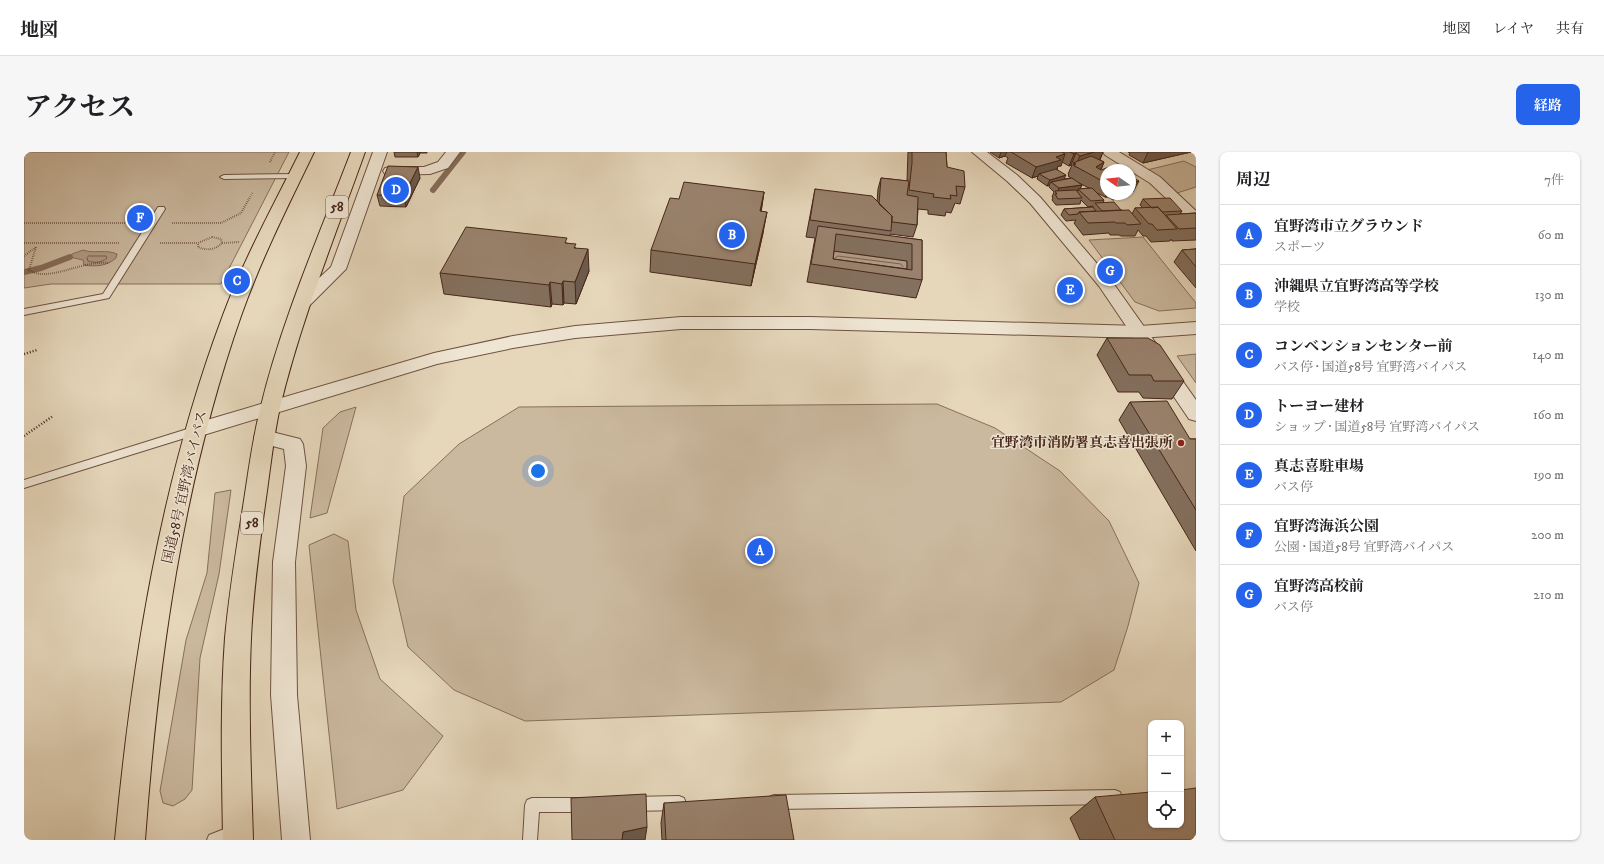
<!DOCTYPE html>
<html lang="ja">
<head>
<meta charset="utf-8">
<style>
  body { margin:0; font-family:"IM FELL DW Pica","Noto Serif JP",serif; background:#f6f6f6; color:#202124 }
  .controls { position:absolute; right:12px; bottom:12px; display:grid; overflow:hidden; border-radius:8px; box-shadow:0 1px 3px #0004 }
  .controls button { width:36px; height:36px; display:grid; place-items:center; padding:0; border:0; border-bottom:1px solid #e0e0e0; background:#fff; color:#202124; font:20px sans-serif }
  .compass { position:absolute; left:1076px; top:12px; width:36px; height:36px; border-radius:50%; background:#fff; box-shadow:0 1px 3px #0004; rotate:284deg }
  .you { position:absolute; left:514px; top:319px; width:14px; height:14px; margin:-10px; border:3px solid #fff; border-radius:50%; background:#1a73e8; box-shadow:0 0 0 6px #1a73e833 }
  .badge { display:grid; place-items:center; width:26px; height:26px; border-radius:50%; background:#2563eb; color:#fff; font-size:13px; font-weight:700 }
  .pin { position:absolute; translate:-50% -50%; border:2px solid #fff; box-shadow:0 1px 4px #0006 }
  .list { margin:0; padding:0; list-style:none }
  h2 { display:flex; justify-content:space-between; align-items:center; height:52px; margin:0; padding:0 16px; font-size:17px }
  h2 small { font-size:13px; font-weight:400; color:#757577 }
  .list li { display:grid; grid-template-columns:26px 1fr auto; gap:12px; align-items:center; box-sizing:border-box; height:60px; padding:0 16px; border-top:1px solid #e0e0e0 }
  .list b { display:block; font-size:15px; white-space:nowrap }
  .list p { margin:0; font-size:13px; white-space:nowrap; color:#757577 }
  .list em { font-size:13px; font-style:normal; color:#757577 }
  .icon { flex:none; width:22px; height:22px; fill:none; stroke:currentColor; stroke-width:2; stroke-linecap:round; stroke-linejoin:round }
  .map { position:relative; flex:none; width:1172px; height:688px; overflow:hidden; border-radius:8px }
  header { display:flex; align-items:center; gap:24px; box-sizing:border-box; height:56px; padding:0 20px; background:#fff; border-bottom:1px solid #e0e0e0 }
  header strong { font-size:19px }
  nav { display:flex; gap:22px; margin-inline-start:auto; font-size:14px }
  .intro { display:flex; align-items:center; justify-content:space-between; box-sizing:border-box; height:96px; padding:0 24px }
  h1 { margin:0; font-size:28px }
  .button { padding:10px 18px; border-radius:8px; background:#2563eb; color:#fff; font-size:14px; font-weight:700 }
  main { display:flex; gap:24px; padding:0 24px }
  aside { flex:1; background:#fff; border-radius:8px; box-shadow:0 1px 3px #0004 }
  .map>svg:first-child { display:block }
  .green { fill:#cbb99f; stroke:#88705c }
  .water { fill:#b09b84; stroke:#866c59 }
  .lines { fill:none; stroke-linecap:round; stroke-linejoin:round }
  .shore { stroke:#7b604e; stroke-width:1 }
  .stream { stroke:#866c59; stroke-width:6 }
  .service-casing { stroke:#6e5242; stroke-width:2 }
  .minor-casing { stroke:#6e5242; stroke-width:2 }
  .tertiary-casing { stroke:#6e5242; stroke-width:2 }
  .trunk-casing { stroke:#462619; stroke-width:2 }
  .path-far1 { stroke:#462619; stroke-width:2; stroke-dasharray:0.5 1.5; stroke-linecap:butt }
  .path { stroke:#462619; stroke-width:2.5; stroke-dasharray:1 2; stroke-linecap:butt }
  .service { fill:#efe5d3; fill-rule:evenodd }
  .minor { fill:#efe5d3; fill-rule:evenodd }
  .tertiary { fill:#efe5d3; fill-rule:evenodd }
  .trunk { fill:#e6d7bb; fill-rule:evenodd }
  .wall { fill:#84705e; stroke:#462619; fill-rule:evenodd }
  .shaded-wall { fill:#6b5b4c; stroke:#462619 }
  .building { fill:#99826d; stroke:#462619; fill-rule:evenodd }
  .poi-dot { fill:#8f2418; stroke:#efe5d3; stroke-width:1.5 }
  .labels { text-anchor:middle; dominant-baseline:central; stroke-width:3; stroke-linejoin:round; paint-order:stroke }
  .shield { fill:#efe5d3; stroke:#795f51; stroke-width:1 }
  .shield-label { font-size:13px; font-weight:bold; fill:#462619 }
  .poi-label { font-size:14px; font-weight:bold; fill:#462619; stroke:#efe5d3; text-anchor:end }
  .street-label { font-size:14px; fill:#462619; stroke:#efe5d3 }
</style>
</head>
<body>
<header>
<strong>地図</strong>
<nav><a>地図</a><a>レイヤ</a><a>共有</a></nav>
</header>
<div class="intro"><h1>アクセス</h1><a class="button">経路</a></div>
<main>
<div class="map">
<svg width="1172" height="688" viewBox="0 0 1172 688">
  <rect width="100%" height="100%" fill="#e6d7bb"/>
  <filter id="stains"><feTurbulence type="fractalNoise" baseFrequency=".005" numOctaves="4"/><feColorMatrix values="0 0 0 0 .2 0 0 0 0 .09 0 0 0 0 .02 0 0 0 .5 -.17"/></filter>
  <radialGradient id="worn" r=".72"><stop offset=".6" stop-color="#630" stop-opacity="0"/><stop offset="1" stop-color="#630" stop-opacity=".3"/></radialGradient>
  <!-- green -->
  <path class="green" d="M0,0H265L197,132H27L0,136Z
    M1160,9L1172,15V35L1153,41L1136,25L1123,18Z
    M1119,85L1172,151V156L1135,159L1111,150L1065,88Z
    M1172,202V231L1153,204Z
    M913,252L971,276L1036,319L1085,369L1115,431L1104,474L1090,518L1037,550L501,569L430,538L384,495L369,429L380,344L435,292L495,255Z
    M332,255L303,361L286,366L299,276L316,260Z
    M207,338L195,422L176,506L168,638L161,647L149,654L139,651L136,639L162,488L183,421L191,341Z
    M310,382L324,389L332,458L356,527L419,584L379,638L313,657L285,393Z"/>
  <!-- water -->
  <path class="water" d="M59,98C70,102 82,97 93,102L92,106C83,114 72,115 60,113L59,108L46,105L48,102Z
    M808,99L883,109L882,135L805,124Z"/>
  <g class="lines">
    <!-- shore -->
    <path class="shore" d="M65,104H82L83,106C77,111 71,111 64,109L63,106Z
      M811,106L814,104L877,112L879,115"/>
    <!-- stream -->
    <path class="stream" d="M409,38L439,0
      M0,120L17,116L46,105"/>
    <defs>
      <path id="service" d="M271,22H274V26L200,27L196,25L200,23Z
        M134,55H140L141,57L85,146L0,163V157L79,142Z
        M173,274L177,275L178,278L177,281L0,336V328Z
        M1091,638L1096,640L1098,645L1096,650L1091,652L750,657L745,655L743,650L745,645L750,643Z
        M655,644L660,646L662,651L660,656L655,658L608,659L603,657L601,652L603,647L608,645Z
        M508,646H561L566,648L568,653L566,658L561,660H515L513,688H499L501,653L503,648Z
        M213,672L218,674L220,679L218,684L209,688H183L185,683Z"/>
      <path id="minor" d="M349,0H363L322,117L284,155L278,156L272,155L270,151L272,147L307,115Z
        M422,0H436L424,16L406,22L366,23L361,22L359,19L361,16L366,15H400L414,10Z
        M948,0H963L993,23L1016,45L1087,128L1172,248V269L1165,267L1075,134L1006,51L983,29Z
        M1079,0H1095L1136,25L1172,59V71L1167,70L1126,31L1081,3Z
        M240,278L276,287L279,292L282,314L271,410L273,543L286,688H258L247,543L249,410L262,314L260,297L233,290L230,285L233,280Z"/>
      <path id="tertiary" d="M657,165H786L1116,174L1172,170V182L1116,186L786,177H657L551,186L489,196L413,212L173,285L166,283L163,278L166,273L410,201L489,184L551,174Z"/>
      <path id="trunk" d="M276,0H290C264,54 237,107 217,164C158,332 134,511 121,688H91C108,510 136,331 199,163C220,107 249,54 276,0Z
        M327,0H341C311,84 277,168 256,255C249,287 246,320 241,353C235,397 229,442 227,486C224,553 227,621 229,688H199C198,621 196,553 201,486C205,442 212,399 219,355C224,323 228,290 236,258C257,169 295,84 327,0Z"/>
    </defs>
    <!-- service casing -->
    <use href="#service" class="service-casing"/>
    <!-- minor casing -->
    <use href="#minor" class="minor-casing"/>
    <!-- tertiary casing -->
    <use href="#tertiary" class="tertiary-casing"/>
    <!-- trunk casing -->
    <use href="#trunk" class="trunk-casing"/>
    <!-- path-far1 -->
    <path class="path-far1" d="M246,10L251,0
      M0,71H107
      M148,71H197L217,61L229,40
      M188,85L197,87L198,91C191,98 183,99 174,95V91Z
      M0,91H95
      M136,91H174
      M198,91L216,90
      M12,95L5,118C24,131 58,108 84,111
      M0,104L12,95"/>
    <!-- path -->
    <path class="path" d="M0,202L13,198
      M0,284L29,264"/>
    <!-- service -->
    <use href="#service" class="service"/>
    <!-- minor -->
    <use href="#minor" class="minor"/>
    <!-- tertiary -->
    <use href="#tertiary" class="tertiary"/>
    <!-- trunk -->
    <use href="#trunk" class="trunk"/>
  </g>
  <!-- wall -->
  <path class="wall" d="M370,0H403V1H396L394,5H371Z
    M884,0H922L923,15L941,35L936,52L931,51L927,61L922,60L921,64L904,62V58L894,57L893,73L889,85L866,82V84L898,88V128L892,146L783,130L791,86L782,85L791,37L853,50L854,37L857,26L883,29ZM810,99L883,109V117L809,107Z
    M966,0H1079L1076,8L1080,10L1077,18H1082V42H1104L1089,48L1084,45H1081L1073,41L1080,48L1079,51L1108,62L1111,56H1119L1116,53L1119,47L1158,59L1156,62L1172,61V88L1148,89L1147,87L1146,89L1127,90L1122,84H1119L1114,78L1111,84H1097L1095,83H1086L1085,81L1059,83L1050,71L1052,68L1042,69L1037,63L1040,57L1069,55V54L1064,55L1057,48L1056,52L1032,53L1028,48L1029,46L1028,45L1030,40L1025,35V33L1023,34L1013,27L1014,24L1008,26L982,11L984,6L981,4L975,6ZM1038,10L1045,14L1048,13L1044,22L1045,23L1044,24L1047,26L1040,27L1033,17L1034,14H1037ZM1055,31L1065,36L1056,37L1058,33Z
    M1104,0H1167L1119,11L1105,3L1106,1Z
    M396,26L382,55L356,54L353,43Z
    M740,40L737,59L739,81L727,134L626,120L627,98L655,47Z
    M543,91L552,96L565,119L552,152L540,151L539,153L528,152L527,155L420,142L416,121Z
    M1172,96V136L1150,110L1158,98L1171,97Z
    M1083,186L1160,229L1148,247L1119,246L1115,240H1094L1073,203Z
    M1106,250L1166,287H1172V399L1095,268Z
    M1071,645L1172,688H1056L1046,666Z
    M640,651L770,688H638L637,671Z"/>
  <!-- shaded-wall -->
  <path class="shaded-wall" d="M393,0H395L396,1L394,5Z
    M977,0H983L981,4L975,6Z
    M1070,0H1079L1075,9L1051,15L1056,4Z
    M1124,0H1167L1119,11Z
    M1052,1L1047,13L1045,14L1050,2Z
    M1041,2L1037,14H1034L1032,19L1015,22L1014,24L1008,26L1012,15L1032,5Z
    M1080,10L1075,22L1072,15Z
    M394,15L396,26L382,55L380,43Z
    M1042,23L1039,29L1027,30L1025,33L1023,34L1026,28Z
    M1115,29L1109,40L1106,41V32Z
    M1058,33L1055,38L1054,37V39L1033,42L1035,36Z
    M740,40L737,61L736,59Z
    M1083,42H1086L1084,45H1081Z
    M1092,42H1104L1089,48Z
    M743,60L739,81L727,134L731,112Z
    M564,97L565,119L552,152L551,130Z
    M539,129L540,151L539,153L538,132Z
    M526,130L528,152L527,155L525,133Z
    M623,675L621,688H598L599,680Z"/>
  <!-- building -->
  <path class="building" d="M888,0H922L923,15L940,19L941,35L932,34L933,44L926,43L927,47L909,45L910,42L885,38L888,11Z
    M987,0H1038L1041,2L1032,5L1037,8L1012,15Z
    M1046,0H1070L1056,4L1052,1L1050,2Z
    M1067,4L1080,10L1072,15L1077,18L1088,14L1094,18H1082V31L1049,13L1052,12L1049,11Z
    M364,14L394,15L380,43H353Z
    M1032,17L1042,23L1026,28L1015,22Z
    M1106,24L1115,29L1106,32Z
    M857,26L885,29L883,43L894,45L893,73L868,70V64L855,52Z
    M1048,26L1058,33L1035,36L1027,30Z
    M660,30L740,40L736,59L743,60L731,112L627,98L646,46L655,47Z
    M1068,36L1080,48L1067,49L1054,37Z
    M791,37L848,44L868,64L867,79L786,68Z
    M1052,38L1058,46L1034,47L1031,42H1033L1031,39Z
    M1146,46L1158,59L1138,60L1134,55L1128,56L1119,47Z
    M1090,50L1097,58L1078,59L1071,51Z
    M1069,55L1072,59L1055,60L1054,62L1045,63L1040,57Z
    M1134,55L1153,77L1133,78L1128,72H1125L1111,56Z
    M1105,58L1117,72L1103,73L1101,71H1092L1091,70L1064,71L1055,60Z
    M1172,61V76L1155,77L1142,63Z
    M794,74L898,88V128L787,112ZM812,82L888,92V118L809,107Z
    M442,75L543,86L541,91L552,92L550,96L564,97L551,130L539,129L538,132L526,130L525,133L416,121Z
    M1172,97V115L1158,98Z
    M1083,186H1124L1136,193L1160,229H1130L1127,223H1105Z
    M1143,249L1166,287H1172V358L1106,250Z
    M1172,636V688H1091L1071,645L1127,640V673H1157V638Z
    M622,642L623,675L599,680L598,688H548L547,646Z
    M762,643L770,688H642L640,651Z"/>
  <!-- markers -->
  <circle class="poi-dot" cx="1157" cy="291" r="4"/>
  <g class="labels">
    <!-- shield labels -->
    <g class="shield">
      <rect x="302" y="44" width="22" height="22" rx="3"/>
      <rect x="217" y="360" width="22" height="22" rx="3"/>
    </g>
    <g class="shield-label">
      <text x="313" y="55">58</text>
      <text x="228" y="371">58</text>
    </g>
    <!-- poi labels -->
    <g class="poi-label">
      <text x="1149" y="291">宜野湾市消防署真志喜出張所</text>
    </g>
    <!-- street labels -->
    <g class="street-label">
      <text transform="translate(161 335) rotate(-77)">国道58号 宜野湾バイパス</text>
    </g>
  </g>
  <rect width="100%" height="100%" filter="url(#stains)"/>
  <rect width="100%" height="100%" fill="url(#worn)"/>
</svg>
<div class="controls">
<button>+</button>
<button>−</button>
<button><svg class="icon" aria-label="locate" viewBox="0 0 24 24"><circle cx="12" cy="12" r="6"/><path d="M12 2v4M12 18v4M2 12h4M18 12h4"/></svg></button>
</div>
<svg class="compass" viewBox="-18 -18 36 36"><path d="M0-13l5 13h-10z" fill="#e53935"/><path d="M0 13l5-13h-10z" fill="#757577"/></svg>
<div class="you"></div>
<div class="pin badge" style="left:736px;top:399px">A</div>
<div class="pin badge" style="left:708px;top:83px">B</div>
<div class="pin badge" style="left:213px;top:129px">C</div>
<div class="pin badge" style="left:372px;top:38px">D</div>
<div class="pin badge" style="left:1046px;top:138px">E</div>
<div class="pin badge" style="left:116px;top:66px">F</div>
<div class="pin badge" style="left:1086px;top:119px">G</div>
</div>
<aside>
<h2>周辺<small>7件</small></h2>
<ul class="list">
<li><span class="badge">A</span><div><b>宜野湾市立グラウンド</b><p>スポーツ</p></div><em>60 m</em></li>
<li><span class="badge">B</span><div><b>沖縄県立宜野湾高等学校</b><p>学校</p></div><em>130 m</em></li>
<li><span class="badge">C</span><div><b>コンベンションセンター前</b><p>バス停 · 国道58号 宜野湾バイパス</p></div><em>140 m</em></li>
<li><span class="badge">D</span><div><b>トーヨー建材</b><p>ショップ · 国道58号 宜野湾バイパス</p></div><em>160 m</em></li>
<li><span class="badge">E</span><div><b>真志喜駐車場</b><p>バス停</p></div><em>190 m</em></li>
<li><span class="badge">F</span><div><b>宜野湾海浜公園</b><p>公園 · 国道58号 宜野湾バイパス</p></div><em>200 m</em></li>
<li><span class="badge">G</span><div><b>宜野湾高校前</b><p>バス停</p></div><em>210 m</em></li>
</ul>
</aside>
</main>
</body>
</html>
